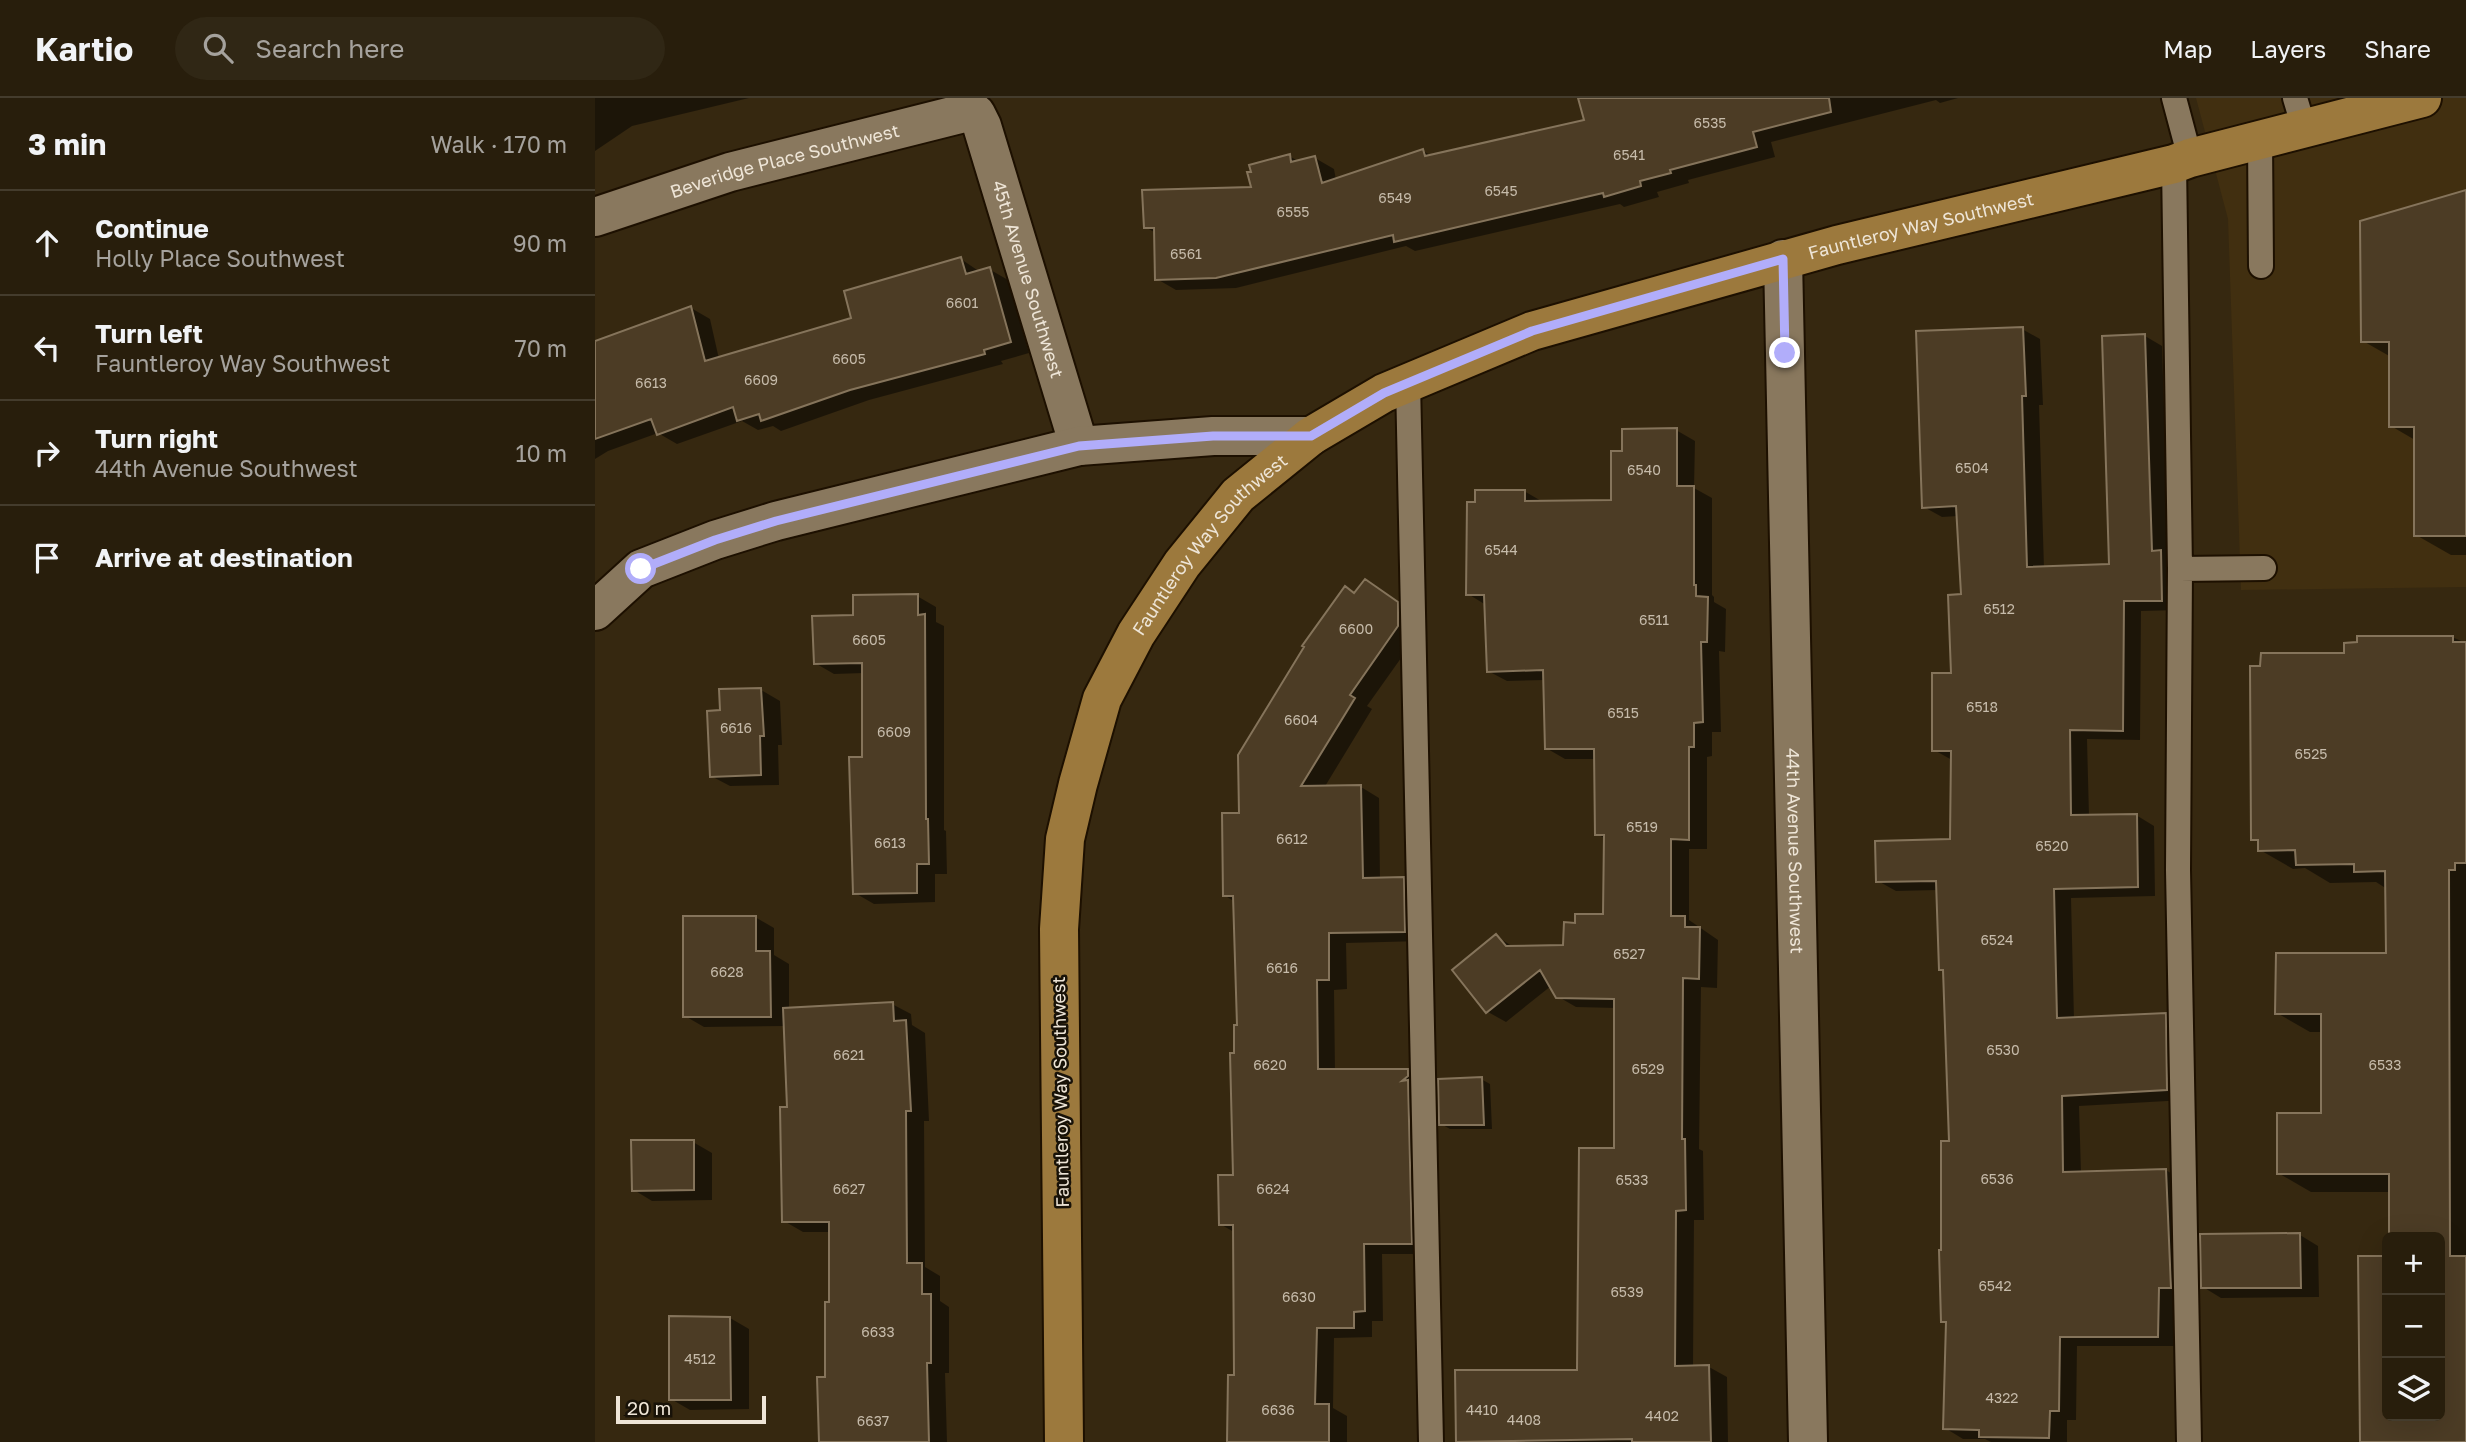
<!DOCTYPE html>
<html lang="en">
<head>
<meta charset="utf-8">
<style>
  body { margin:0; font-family:"Golos Text",sans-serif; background:#302715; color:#f1f3f6 }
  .controls { position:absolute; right:21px; bottom:21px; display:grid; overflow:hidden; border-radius:10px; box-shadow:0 7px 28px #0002 }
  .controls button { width:63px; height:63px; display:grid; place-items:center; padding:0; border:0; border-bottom:2px solid #443c2d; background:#281e0c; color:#f1f3f6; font:35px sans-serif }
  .scale { position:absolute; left:21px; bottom:18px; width:150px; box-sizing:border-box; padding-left:7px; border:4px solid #eee5d7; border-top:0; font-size:19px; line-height:24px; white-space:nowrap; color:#eee5d7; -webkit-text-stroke:5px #181208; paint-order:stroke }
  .stop { position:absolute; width:21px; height:21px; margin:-16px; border:5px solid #b1adfa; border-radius:50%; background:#fff }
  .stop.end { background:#b1adfa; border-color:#fff; box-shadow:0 2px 7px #0008 }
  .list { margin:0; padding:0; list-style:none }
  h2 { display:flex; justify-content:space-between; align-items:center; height:91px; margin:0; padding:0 28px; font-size:30px }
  h2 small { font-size:23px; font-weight:400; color:#a5a29d }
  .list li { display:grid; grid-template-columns:46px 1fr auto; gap:21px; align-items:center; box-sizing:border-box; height:105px; padding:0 28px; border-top:2px solid #443c2d }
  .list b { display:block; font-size:26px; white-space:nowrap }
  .list p { margin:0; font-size:23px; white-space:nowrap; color:#a5a29d }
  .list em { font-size:23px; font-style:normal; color:#a5a29d }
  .icon { flex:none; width:38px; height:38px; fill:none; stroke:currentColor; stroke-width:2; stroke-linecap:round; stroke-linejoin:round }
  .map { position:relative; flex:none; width:1871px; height:1344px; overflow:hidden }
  header { display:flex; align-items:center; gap:42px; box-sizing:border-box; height:98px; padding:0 35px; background:#281e0c; border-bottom:2px solid #443c2d }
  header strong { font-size:33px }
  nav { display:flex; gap:38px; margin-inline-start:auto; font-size:24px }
  .search { width:490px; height:63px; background:#302715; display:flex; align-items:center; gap:18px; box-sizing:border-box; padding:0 24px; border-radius:38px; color:#a5a29d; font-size:26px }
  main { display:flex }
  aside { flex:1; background:#281e0c }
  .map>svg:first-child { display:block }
  .built { fill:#412f10 }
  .shadow { fill:#0007 }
  .building { fill:#4c3c25; stroke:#85745b; stroke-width:2 }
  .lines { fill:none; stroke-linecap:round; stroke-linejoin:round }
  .service-casing { stroke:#1d1000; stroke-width:28 }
  .minor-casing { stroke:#1d1000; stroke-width:42 }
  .primary-casing { stroke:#1d1000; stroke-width:42 }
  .service { stroke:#89785e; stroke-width:24 }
  .minor { stroke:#89785e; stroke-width:38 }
  .primary { stroke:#9c793d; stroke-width:38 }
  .route { stroke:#b1adfa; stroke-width:9 }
  .labels { text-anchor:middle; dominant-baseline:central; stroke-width:5; stroke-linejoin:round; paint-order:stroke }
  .number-label { font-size:14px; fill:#c6bbaa }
  .street-label { font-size:18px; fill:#eee5d7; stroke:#181208 }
</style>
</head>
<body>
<header>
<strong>Kartio</strong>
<div class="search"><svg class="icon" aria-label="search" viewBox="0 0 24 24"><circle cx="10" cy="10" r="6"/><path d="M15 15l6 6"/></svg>Search here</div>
<nav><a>Map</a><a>Layers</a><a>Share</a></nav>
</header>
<main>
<aside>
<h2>3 min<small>Walk · 170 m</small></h2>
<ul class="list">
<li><svg class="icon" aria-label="ahead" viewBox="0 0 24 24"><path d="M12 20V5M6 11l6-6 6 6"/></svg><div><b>Continue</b><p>Holly Place Southwest</p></div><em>90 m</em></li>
<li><svg class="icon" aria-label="left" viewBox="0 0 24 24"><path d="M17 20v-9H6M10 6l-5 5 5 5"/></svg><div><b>Turn left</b><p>Fauntleroy Way Southwest</p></div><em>70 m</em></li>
<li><svg class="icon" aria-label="right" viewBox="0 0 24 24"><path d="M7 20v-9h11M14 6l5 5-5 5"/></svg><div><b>Turn right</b><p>44th Avenue Southwest</p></div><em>10 m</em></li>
<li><svg class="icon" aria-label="arrive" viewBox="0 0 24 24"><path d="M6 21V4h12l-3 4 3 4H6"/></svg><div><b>Arrive at destination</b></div></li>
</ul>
</aside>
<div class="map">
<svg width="1871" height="1344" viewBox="0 0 1871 1344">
  <rect width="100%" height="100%" fill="#362810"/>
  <!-- built -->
  <path class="built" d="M1601,0H1871V489L1646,492L1633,121Z"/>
  <!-- shadow -->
  <path class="shadow" d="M0,0H154L37,28L0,53Z
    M985,0H1363L1345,5L1341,2L1176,44L1180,59L1093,82L1094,85L1062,94L1064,99L1029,109L1025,106L820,153L811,148L641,190L581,192L562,181L561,135L550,129L658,91L694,58L705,64L720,60L739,71L741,82L828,53L837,58L991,24Z
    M1871,94V457H1856L1821,437L1820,342L1796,328V259L1768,243Z
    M366,161L385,174L394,171L413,182L434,255L406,263L408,266L274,302L186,333L178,328L163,332L147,323L82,346L63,335L13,353L0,361V245L96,210L115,221L124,261L258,222Z
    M1427,231L1445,241L1448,307H1444L1449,470L1516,467L1550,238L1567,248L1574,459L1585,512L1546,513L1545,642L1492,641L1494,718L1541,717L1559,728L1560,798L1476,800L1479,921L1570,917L1588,927L1590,1002L1484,1008L1486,1075L1571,1072L1588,1083L1580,1248H1482L1481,1322H1472V1344H1396L1390,1341H1368L1350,1330L1352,1226L1348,1223V1154L1355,1045L1350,874L1345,871L1343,792L1301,793L1283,783L1356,743L1357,662L1339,652L1358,577L1367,498L1363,418L1347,419L1329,409Z
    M1081,332L1100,343L1099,390L1117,400V497L1119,499V504L1131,511L1130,554L1124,553L1126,634H1117V658L1112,659V751H1094V822L1123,842L1122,890L1106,889L1104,1051L1108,1053L1109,1122H1099L1098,1269H1114L1132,1279L1133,1344H863L861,1274H984L1021,1052V910L981,909L962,898L956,888L911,924L893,914L860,873L901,838L920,850L970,849L982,827L1010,818L1011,741L1002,736L1001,661H970L951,650L950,582L912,583L893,573L891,507L873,496L929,393L948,404H1018L1028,355Z
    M770,483L821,516V539L772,608L777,611L729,690L766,689L784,700L785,782L808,781L827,792L828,843L751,845L752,891L739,892L740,973H813L831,983L834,1156H787L788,1223H777V1239L739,1240L738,1310L752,1318V1344H634L641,1279L639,1134L625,1126L639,1079L641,957L644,929L640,804L629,797L645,716L760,497Z
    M322,498L341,509V524L349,528V732L351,733L352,776H340V804L279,806L260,795L268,661L269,575L239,576L220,565L260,519Z
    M1857,539L1871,545V1344H1767L1765,1159L1792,1160V1318H1845V1139H1796L1795,1094H1716L1683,1075L1728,1017V934H1715L1682,915L1793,857L1792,791L1781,784L1735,785L1710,770L1698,771L1665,752V745L1658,741L1751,556Z
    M166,592L185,603L187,647H183L184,687L135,688L116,678L127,614Z
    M160,819L179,830V857L194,866V911L297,906L316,916L317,927L330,935L334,1023H329L330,1169L345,1178V1203L354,1209V1275H350L352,1344H226L235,1206L236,1134H208L189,1123L194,1010L190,928L109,929L90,918Z
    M886,981L895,986L897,1031H855L846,1026Z
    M98,1044L117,1055V1102L57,1103L39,1092Z
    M1705,1137L1723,1148L1724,1199L1626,1200L1608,1189Z
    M135,1220L154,1231V1311L95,1312L76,1301Z"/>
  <!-- building -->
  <path class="building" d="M983,0H1234L1236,14L1158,34L1162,49L1075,72L1076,75L1045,83L1046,88L1009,99L1008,95L799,144L798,137L621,180L560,182L559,130H549L547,92L656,89L652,74H656L654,67L695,56L696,64L720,58L727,85L828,51L830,58L989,22Z
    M1871,92V438H1819V329H1794V244H1766L1765,123Z
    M366,159L371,176L395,169L416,244L389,252L390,256L255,292L166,323L164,316L142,323L138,309L62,337L56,321L0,341V243L96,208L110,263L256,220L249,193Z
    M1428,229L1431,298H1427L1432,469L1514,466L1507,238L1550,236L1557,453L1566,452L1567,503H1529L1528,633L1475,632L1476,717L1542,716L1543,789L1459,791L1462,920L1571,915L1572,992L1467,998L1468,1074L1571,1071L1576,1190H1564L1563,1239H1465L1464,1313H1455L1454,1340L1384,1339V1332L1348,1331L1351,1224H1346L1344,1152H1346V1043H1354L1348,872H1344L1341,783L1281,784L1280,743L1355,741L1356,653H1337V575H1356L1353,497L1366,496L1361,408L1327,410L1321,233Z
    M1082,330V388H1099V487H1101V498L1113,499L1112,544H1106L1108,624L1099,625V649H1094V742L1076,741V818H1090V829H1105L1104,881L1088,880L1087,1041H1090L1091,1112L1081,1113L1080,1268L1114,1267L1116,1344H1037V1341L861,1344L860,1272H982L984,1050H1019V901L961,900L945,872L891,915L857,872L901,836L911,848L968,847L969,824L980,825V816H1008L1009,737H1000L999,651H950L948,572L892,574L889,497H871L872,404H880V392H930V403L1016,402V353H1027V331Z
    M770,481L803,504V528L755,597L760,600L706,688L766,687L768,780L809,779L810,834L734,835V882H722L723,971H813V978L807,983L813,982L817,1146H769L770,1213L759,1214V1230H722L720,1306H734V1344H632L633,1277H639L638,1127H624L623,1077H638L635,955H639V927H642L638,798H628L627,715H644L643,657L709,549L707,548L750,488L759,495Z
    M323,496V517L330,516L331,721H333L334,766H322V795L258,796L254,659H267V565L219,566L217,518L258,517V497Z
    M1762,538H1858V544H1871V765H1860V772H1854L1855,1158H1871V1344H1765L1763,1158H1792V1318H1845V1139H1794V1076H1682V1015H1726V916H1680L1681,855H1791L1790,773L1759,774V766L1701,767L1700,752L1663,753V742H1656L1655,568H1665L1666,555H1749V545L1762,544Z
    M166,590L169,638H165L166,677L115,679L112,613L125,612L124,591Z
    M88,818H161V853H175L176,919H88Z
    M298,904L299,923L311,922L316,1013H311L312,1165H327V1196H336V1265H332L334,1344H224L222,1279H230V1204H234V1124H187L185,1009H192L188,910Z
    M887,979L889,1027H844L843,981Z
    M36,1042H99V1092L37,1093Z
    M1705,1135L1706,1190H1606L1605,1136Z
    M74,1218L135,1219L136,1302H74Z"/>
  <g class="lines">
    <defs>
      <path id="service" d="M1579,0L1595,60
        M1700,0L1709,30
        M1665,42L1666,168
        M1579,66L1585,471L1583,772L1594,1344
        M813,284L836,1344
        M1585,471L1669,470"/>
      <g id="minor">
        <path id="s1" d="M0,119L135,74L369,15L381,16L387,28L484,348"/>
        <path id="s2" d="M1188,161L1213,1344"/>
        <path d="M0,513L46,471L120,442L181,423L484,348L618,338H716"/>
      </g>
      <g id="primary">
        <path id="s3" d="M469,1344L464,831L470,741L483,686L507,601L541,536L587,466L643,397L716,338L789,295L937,233L1242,147L1579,66L1595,60L1827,0"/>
      </g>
    </defs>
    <!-- service casing -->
    <use href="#service" class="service-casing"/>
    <!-- minor casing -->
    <use href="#minor" class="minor-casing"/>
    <!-- primary casing -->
    <use href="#primary" class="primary-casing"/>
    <!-- service -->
    <use href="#service" class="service"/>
    <!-- minor -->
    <use href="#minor" class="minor"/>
    <!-- primary -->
    <use href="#primary" class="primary"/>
  </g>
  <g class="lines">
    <!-- route -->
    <path class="route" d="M46,471L120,442L181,423L484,348L618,338H716L789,295L937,233L1188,161L1190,255"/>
  </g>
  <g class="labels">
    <!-- number labels -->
    <g class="number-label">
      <text x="1115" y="24">6535</text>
      <text x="1034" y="56">6541</text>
      <text x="906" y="92">6545</text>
      <text x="800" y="99">6549</text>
      <text x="698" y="113">6555</text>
      <text x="591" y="155">6561</text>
      <text x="367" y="204">6601</text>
      <text x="254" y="260">6605</text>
      <text x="166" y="281">6609</text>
      <text x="56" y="284">6613</text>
      <text x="1377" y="369">6504</text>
      <text x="1049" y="371">6540</text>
      <text x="906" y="451">6544</text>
      <text x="1404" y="510">6512</text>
      <text x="1059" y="521">6511</text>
      <text x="761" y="530">6600</text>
      <text x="274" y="541">6605</text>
      <text x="1387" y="608">6518</text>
      <text x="1028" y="614">6515</text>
      <text x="706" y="621">6604</text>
      <text x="141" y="629">6616</text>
      <text x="299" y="633">6609</text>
      <text x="1716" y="655">6525</text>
      <text x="1047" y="728">6519</text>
      <text x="697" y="740">6612</text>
      <text x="295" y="744">6613</text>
      <text x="1457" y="747">6520</text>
      <text x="1402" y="841">6524</text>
      <text x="1034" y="855">6527</text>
      <text x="687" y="869">6616</text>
      <text x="132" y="873">6628</text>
      <text x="1408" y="951">6530</text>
      <text x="254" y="956">6621</text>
      <text x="675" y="966">6620</text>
      <text x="1790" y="966">6533</text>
      <text x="1053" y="970">6529</text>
      <text x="1402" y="1080">6536</text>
      <text x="1037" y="1081">6533</text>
      <text x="254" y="1090">6627</text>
      <text x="678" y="1090">6624</text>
      <text x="1400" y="1187">6542</text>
      <text x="1032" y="1193">6539</text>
      <text x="704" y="1198">6630</text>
      <text x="283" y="1233">6633</text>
      <text x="105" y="1260">4512</text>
      <text x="1407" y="1299">4322</text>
      <text x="683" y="1311">6636</text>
      <text x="887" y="1311">4410</text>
      <text x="1067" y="1317">4402</text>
      <text x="929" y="1321">4408</text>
      <text x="278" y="1322">6637</text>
    </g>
    <!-- street labels -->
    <g class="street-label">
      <text stroke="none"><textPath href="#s1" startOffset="198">Beveridge Place Southwest</textPath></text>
      <text stroke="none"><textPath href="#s3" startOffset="1736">Fauntleroy Way Southwest</textPath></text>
      <text stroke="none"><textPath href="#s1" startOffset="569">45th Avenue Southwest</textPath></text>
      <text stroke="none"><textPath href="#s3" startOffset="938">Fauntleroy Way Southwest</textPath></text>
      <text stroke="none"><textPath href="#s2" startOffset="592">44th Avenue Southwest</textPath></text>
      <text transform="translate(465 994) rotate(-91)">Fauntleroy Way Southwest</text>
    </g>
  </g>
</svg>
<div class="controls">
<button>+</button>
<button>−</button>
<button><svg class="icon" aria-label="layers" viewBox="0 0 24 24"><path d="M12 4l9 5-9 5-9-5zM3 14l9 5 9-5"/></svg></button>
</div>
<div class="scale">20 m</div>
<div class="stop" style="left:46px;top:471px"></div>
<div class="stop end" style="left:1190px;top:255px"></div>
</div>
</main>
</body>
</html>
